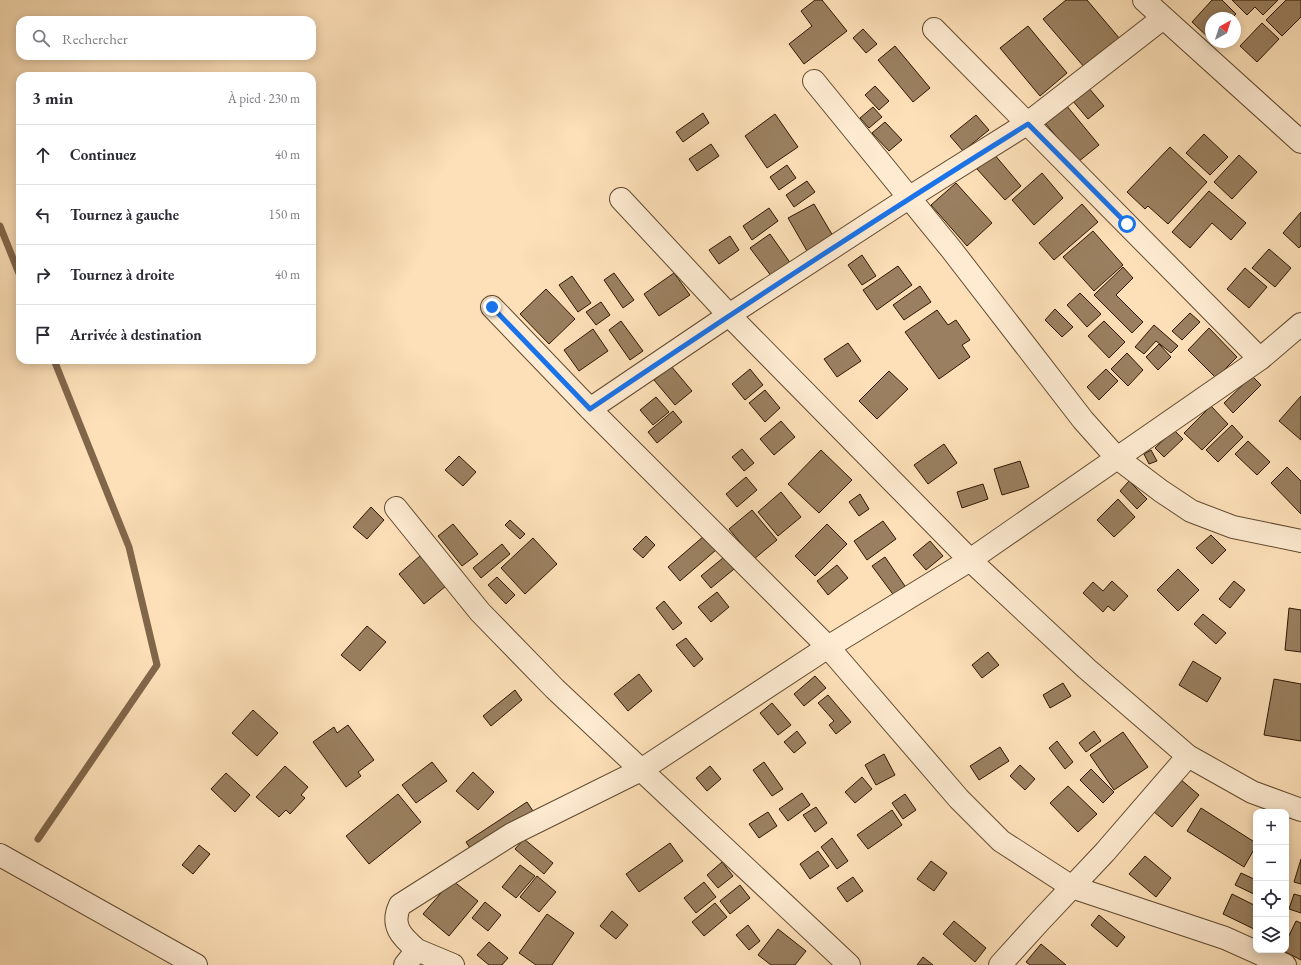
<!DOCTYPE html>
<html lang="fr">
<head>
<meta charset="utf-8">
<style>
  body { margin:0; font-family:"EB Garamond",serif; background:#f2f2f3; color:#2b2b33 }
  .controls { position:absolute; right:12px; bottom:12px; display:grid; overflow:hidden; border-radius:8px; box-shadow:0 2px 10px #0003 }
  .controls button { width:36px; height:36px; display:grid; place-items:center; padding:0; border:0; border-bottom:1px solid #e1e1e2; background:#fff; color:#2b2b33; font:20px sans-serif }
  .compass { position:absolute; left:1205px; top:12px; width:36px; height:36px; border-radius:50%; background:#fff; box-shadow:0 2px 10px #0003; rotate:39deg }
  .stop { position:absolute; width:12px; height:12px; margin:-9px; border:3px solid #1a73e8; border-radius:50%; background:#fff }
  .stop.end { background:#1a73e8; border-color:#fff; box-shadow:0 1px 4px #0008 }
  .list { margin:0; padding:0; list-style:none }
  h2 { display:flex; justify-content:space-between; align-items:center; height:52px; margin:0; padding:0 16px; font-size:17px }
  h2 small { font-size:13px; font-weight:400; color:#7c7c81 }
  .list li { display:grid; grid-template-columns:26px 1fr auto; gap:12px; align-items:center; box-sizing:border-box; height:60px; padding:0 16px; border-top:1px solid #e1e1e2 }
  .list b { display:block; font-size:15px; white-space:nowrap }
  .list em { font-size:13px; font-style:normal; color:#7c7c81 }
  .icon { flex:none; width:22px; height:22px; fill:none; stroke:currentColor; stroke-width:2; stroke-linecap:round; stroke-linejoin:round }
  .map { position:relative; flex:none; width:1301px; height:965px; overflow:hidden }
  .search { position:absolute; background:#fff; box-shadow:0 2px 10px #0003; left:16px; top:16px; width:300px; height:44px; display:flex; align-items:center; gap:10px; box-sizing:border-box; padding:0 14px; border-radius:12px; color:#7c7c81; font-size:15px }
  .panel { position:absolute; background:#fff; box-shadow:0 2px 10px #0003; left:16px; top:72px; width:300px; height:292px; border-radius:12px }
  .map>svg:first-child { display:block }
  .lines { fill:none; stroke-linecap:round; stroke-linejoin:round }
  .stream { stroke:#81674a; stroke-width:7 }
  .building { fill:#9a8060; stroke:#2f1801 }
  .street-casing { stroke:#624a2f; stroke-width:24 }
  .street { stroke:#feebd1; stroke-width:22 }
  .route { stroke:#1a73e8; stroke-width:5 }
</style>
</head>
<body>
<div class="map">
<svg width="1301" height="965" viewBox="0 0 1301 965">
  <rect width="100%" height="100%" fill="#fde0b8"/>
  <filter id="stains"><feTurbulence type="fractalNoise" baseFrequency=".005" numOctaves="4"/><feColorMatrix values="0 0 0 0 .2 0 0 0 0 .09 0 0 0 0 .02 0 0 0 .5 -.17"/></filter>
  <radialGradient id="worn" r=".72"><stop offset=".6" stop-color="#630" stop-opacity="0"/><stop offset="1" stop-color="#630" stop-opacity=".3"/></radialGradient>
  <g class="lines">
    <!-- stream -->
    <path class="stream" d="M0,226L20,276
      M38,839L157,665L129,547L54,360"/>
  </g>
  <!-- building -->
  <path class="building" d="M815,0H822L847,31L804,64L789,44L812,26L801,11Z
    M1066,0H1087L1120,39L1085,68L1043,19Z
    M1212,0H1222L1236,14L1232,18H1211V40L1192,22Z
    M1232,0H1278L1263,15L1255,7L1247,15Z
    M1286,0H1301V17L1282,36L1266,20Z
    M1262,23L1279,39L1257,62L1240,46Z
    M1028,26L1067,73L1040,96L1000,48Z
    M863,29L877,44L866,53L853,38Z
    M895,46L930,88L913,102L878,60Z
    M875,86L889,101L879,110L865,95Z
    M1088,87L1104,106L1088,119L1072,100Z
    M1066,105L1099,145L1078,162L1045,123Z
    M873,107L882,117L869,128L860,118Z
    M703,113L709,123L683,142L676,132Z
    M775,114L798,147L767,168L745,136Z
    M976,115L989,130L963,151L950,136Z
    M885,122L902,140L889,151L872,133Z
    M1204,134L1228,157L1210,175L1186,153Z
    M711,144L719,156L697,171L689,159Z
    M1170,147L1207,182L1168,224L1148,206L1145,209L1127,192Z
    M994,154L1021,186L1005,200L977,169Z
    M1239,155L1257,172L1232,199L1214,182Z
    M787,165L796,178L779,190L770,177Z
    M1042,173L1063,198L1034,225L1012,200Z
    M807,181L815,192L794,207L786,195Z
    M956,183L992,223L967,246L931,205Z
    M1209,191L1246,223L1231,240L1212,223L1190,248L1172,232Z
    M814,204L833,236L807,251L788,218Z
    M1082,204L1098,222L1054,260L1039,243Z
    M769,208L778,221L752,240L743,226Z
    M1301,212V246L1299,248L1283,233Z
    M1093,231L1123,265L1094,291L1063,257Z
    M770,234L791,264L772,277L750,248Z
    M730,236L739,250L719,264L709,250Z
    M1269,249L1291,268L1275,287L1252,268Z
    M862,255L876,276L862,285L848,265Z
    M898,266L912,285L877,310L863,290Z
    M1123,267L1133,278L1116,295L1143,322L1132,333L1094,295Z
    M1245,268L1267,287L1249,308L1227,289Z
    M614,273L634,300L623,308L604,280Z
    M674,273L690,295L659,316L644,294Z
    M572,276L591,303L578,312L559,285Z
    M920,286L931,302L904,320L893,305Z
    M546,289L575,319L549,344L520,314Z
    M1080,293L1101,314L1087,327L1067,305Z
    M601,302L610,315L596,325L586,312Z
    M1055,309L1073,327L1062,337L1045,320Z
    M937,310L948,325L956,320L970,340L962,345L970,357L939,379L905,332Z
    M1190,313L1200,322L1182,340L1172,331Z
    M621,321L643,351L630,360L609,330Z
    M1104,321L1125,342L1109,358L1088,336Z
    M1154,325L1178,346L1171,353L1156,341L1144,354L1135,347Z
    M1209,328L1237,357L1216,378L1188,350Z
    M593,329L608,351L579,371L564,350Z
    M848,343L861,361L837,377L824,359Z
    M1159,344L1171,357L1158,370L1146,357Z
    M1127,353L1143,370L1128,386L1111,369Z
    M671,366L692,391L675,405L654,380Z
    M750,369L763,385L745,400L732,384Z
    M1106,369L1118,381L1099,400L1087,387Z
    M889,371L908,389L877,419L859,401Z
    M1252,376L1261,385L1233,413L1224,403Z
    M765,390L780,408L765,422L749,403Z
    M1301,396V440L1279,421Z
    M656,397L669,412L653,425L640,410Z
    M1211,406L1228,424L1202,450L1184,433Z
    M673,411L682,422L657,443L648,432Z
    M781,421L795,437L774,455L760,439Z
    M1232,425L1243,437L1218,462L1206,450Z
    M1174,430L1183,439L1164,457L1155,448Z
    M1248,441L1270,462L1257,475L1235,454Z
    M944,444L957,463L928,484L914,465Z
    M742,449L754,463L744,471L732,457Z
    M821,450L852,480L819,513L788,484Z
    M1151,450L1157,461L1149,464L1144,454Z
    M459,456L476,472L463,486L445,470Z
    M1020,461L1029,487L1002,495L994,469Z
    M1287,467L1301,481V514L1271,483Z
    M746,477L757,490L737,507L726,494Z
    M1129,481L1147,499L1137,509L1120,491Z
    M983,484L988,499L962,508L957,492Z
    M781,492L801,517L778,536L758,512Z
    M860,494L869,509L859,516L849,502Z
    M1118,499L1135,517L1114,537L1097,520Z
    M371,507L384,520L367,539L353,527Z
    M752,510L777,540L754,559L729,529Z
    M510,520L525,534L520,539L505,525Z
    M883,521L896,539L867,560L854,541Z
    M453,524L478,554L462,566L438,536Z
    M827,524L847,544L815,576L795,556Z
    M1211,535L1226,550L1212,564L1196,548Z
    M646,536L655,545L643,558L633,549Z
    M704,536L716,550L680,581L668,567Z
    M533,538L557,564L525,594L501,568Z
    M930,541L943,556L926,570L913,555Z
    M502,544L510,554L481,578L473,568Z
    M729,553L739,565L711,588L701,576Z
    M420,556L446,586L424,604L399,574Z
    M885,557L907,589L895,597L872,566Z
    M837,565L848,578L828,595L817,581Z
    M1178,569L1199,590L1178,611L1157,590Z
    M497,577L515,595L506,604L488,585Z
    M1112,581L1128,596L1114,611L1108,606L1103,612L1083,593L1093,582L1103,591Z
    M1234,581L1245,590L1230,608L1219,599Z
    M717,592L729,607L711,622L698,607Z
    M664,601L682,623L673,630L656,608Z
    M1289,608L1301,610V652L1285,650Z
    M1203,614L1226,633L1216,644L1194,624Z
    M367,626L386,642L360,671L341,655Z
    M686,638L703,659L694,667L676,645Z
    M988,652L999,665L982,678L972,665Z
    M1193,661L1221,678L1207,702L1179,685Z
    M639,674L652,691L628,711L614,694Z
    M815,676L826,688L804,706L794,694Z
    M1274,679L1301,684V741L1264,735Z
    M1063,683L1071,696L1050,708L1043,695Z
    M515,690L522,700L491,726L483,716Z
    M828,695L851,722L836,734L829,725L834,721L818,703Z
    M772,703L791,725L778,735L760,713Z
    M253,710L278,733L257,756L232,733Z
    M348,725L374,760L358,772L361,776L346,787L313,742L334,727L337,733Z
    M797,731L806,743L794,753L784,742Z
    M1094,731L1101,741L1086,752L1079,743Z
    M1123,732L1148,767L1114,790L1090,755Z
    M1057,741L1073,762L1065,769L1049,748Z
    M1000,747L1009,761L979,780L970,766Z
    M884,754L895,775L876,785L865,765Z
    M432,762L447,781L416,803L402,785Z
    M764,762L783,789L772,796L753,770Z
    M1020,765L1035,779L1025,790L1010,776Z
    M285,766L308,787L301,795L305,798L290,814L286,810L279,817L256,797Z
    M710,766L721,779L707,791L696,778Z
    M1091,769L1114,792L1103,803L1080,780Z
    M473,772L494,792L478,810L456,791Z
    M226,773L250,795L235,812L211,789Z
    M862,777L872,789L855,803L845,792Z
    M1180,779L1199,795L1172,827L1153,811Z
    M1068,786L1097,814L1078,832L1050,803Z
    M802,793L810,805L788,821L779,809Z
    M398,794L421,822L369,864L346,836Z
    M905,794L916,810L903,819L892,803Z
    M527,802L533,811L472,851L466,842Z
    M816,807L827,823L815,832L803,815Z
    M1201,808L1256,843V846L1244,867L1187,831Z
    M892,810L902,825L868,849L857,835Z
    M768,812L777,826L759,838L749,824Z
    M832,838L848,861L837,869L821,847Z
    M524,839L553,863L544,874L515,849Z
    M670,843L683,861L639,892L626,874Z
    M199,845L210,854L193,874L182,865Z
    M818,851L829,866L810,879L800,864Z
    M1145,856L1171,878L1156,897L1129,874Z
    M1301,859V884L1294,882Z
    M931,861L947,873L934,891L917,879Z
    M722,862L733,876L718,888L707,875Z
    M520,865L535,876L516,898L502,887Z
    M1241,873L1256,880V895L1235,885Z
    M537,876L556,892L539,912L520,897Z
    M853,877L863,891L847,902L837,888Z
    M452,880L478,901L449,936L423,914Z
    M704,882L716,897L696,913L684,898Z
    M740,885L750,898L730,914L720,901Z
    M1232,894L1256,906V930L1223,914Z
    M1294,894L1301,896V913L1289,909Z
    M485,902L501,915L488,931L472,918Z
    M715,903L727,917L704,936L692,922Z
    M612,911L628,925L616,939L600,926Z
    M547,914L574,933L552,965H536L519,953Z
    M1099,915L1125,937L1117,947L1091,925Z
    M954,921L986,948L975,962L943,934Z
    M1296,921L1301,923V960L1282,950H1286V942Z
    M748,925L760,941L749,950L736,935Z
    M778,929L806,951L795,965H771L758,955Z
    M489,942L508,958L502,965H489L477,955Z
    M1041,944L1066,965H1030L1026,962Z
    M923,957L933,965H917Z"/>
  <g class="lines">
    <defs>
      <path id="street" d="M1144,0L1301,142
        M934,29L1260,359L1301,324
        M814,81L951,249L1083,420L1116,457L1161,491L1191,511L1233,527L1301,541
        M621,199L729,315L970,560L1087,669L1188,756L1252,792L1301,810
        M492,307L590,409L828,647L959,799L1001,841L1072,887L1225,938L1285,965
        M590,409L729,315L910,197L1028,123L1163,18
        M396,508L480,612L555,689L849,965
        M0,855L196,965
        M417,950C402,937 390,926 400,905L512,834L641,770L828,647L970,560L1260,359
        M405,965L417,950L453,965
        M1000,965L1039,922L1105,852L1188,756"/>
    </defs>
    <!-- street casing -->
    <use href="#street" class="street-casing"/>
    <!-- street -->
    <use href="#street" class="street"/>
  </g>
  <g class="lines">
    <!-- route -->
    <path class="route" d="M492,307L590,409C735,311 880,216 1028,124L1127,224"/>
  </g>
  <rect width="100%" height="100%" filter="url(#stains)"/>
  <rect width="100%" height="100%" fill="url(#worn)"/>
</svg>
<div class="controls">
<button>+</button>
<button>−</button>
<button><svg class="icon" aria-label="locate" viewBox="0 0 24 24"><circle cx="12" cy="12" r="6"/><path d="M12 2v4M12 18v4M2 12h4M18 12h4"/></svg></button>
<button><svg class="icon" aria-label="layers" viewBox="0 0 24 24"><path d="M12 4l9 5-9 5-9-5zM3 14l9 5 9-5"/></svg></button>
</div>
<svg class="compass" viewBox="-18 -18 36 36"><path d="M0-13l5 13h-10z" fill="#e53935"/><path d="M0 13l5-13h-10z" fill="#7c7c81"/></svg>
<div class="stop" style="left:1127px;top:224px"></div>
<div class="stop end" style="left:492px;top:307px"></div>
<div class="search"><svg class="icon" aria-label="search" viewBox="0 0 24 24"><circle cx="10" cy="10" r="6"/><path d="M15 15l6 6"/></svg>Rechercher</div>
<section class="panel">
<h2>3 min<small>À pied · 230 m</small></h2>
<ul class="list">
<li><svg class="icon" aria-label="ahead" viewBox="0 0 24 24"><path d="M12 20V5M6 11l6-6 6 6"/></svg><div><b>Continuez</b></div><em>40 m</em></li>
<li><svg class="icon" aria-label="left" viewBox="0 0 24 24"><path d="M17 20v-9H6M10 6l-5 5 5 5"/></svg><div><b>Tournez à gauche</b></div><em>150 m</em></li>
<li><svg class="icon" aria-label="right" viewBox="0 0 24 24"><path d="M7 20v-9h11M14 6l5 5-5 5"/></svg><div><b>Tournez à droite</b></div><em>40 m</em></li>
<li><svg class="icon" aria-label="arrive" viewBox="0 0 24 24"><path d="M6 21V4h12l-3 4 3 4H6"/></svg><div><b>Arrivée à destination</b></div></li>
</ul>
</section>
</div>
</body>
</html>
